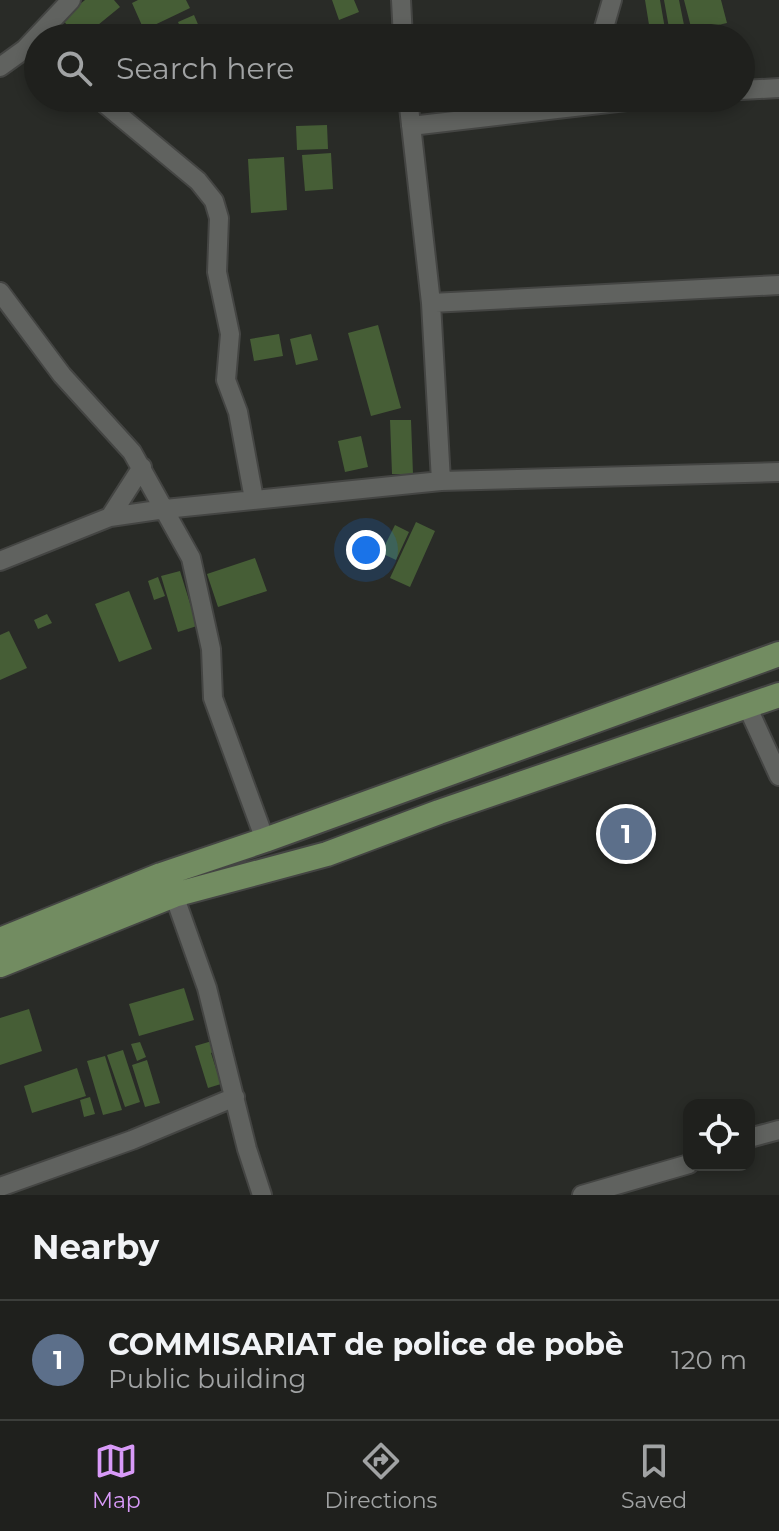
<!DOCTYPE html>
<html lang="en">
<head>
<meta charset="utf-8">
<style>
  body { margin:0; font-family:Montserrat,sans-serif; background:#272826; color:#f1f3f6 }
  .controls { position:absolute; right:24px; bottom:24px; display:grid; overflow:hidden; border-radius:16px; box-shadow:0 4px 12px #0003 }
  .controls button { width:72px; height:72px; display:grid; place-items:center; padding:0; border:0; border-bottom:2px solid #3c3e3b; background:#1f201d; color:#f1f3f6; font:40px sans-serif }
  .you { position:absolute; left:366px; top:550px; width:28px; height:28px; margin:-20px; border:6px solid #fff; border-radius:50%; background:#1a73e8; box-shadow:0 0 0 12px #1a73e833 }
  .badge { display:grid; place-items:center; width:52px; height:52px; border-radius:50%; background:#d89af8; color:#fff; font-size:26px; font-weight:700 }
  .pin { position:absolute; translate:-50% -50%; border:4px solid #fff; box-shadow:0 2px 8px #0006 }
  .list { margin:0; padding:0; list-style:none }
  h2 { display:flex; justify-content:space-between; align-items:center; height:104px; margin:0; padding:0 32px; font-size:34px }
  h2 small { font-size:26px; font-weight:400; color:#a1a3a4 }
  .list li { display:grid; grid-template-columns:52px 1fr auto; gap:24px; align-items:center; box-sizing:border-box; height:120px; padding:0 32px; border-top:2px solid #3c3e3b }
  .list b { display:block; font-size:30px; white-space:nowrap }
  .list p { margin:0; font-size:26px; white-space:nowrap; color:#a1a3a4 }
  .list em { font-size:26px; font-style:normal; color:#a1a3a4 }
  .icon { flex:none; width:44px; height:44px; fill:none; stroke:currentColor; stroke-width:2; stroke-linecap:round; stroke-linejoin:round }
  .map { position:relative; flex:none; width:779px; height:1195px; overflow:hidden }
  .search { position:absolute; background:#1f201d; box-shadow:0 4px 12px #0003; left:24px; right:24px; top:24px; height:88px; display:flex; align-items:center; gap:20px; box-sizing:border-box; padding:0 28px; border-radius:44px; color:#a1a3a4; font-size:30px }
  .sheet { height:224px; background:#1f201d }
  nav { display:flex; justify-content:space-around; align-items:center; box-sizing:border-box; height:112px; border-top:2px solid #3c3e3b; background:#1f201d; font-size:22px; color:#a1a3a4 }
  nav a { display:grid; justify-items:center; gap:4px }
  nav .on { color:#d89af8 }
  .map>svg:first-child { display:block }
  .building { fill:#465e36 }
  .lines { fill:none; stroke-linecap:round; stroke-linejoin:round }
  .street-casing { stroke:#444543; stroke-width:22 }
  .primary-casing { stroke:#444543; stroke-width:28 }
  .street { stroke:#60625f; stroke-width:18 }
  .primary { stroke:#728c61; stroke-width:24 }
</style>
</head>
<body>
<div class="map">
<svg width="779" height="1195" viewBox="0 0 779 1195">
  <rect width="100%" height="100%" fill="#292b27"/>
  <!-- building -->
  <path class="building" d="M85,0H114L120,7L82,38H78L62,19Z
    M138,0H186L190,8L144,30L132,3Z
    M332,0H354L359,12L339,20Z
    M645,0H660L665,29L650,31Z
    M664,0H679L684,25L669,28Z
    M684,0H721L727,23L692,31Z
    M194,15L200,29L184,36L178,22Z
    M262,28L265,38H244L243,36Z
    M323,29L326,38H302L301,36Z
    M327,125L328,149L297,150L296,126Z
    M331,153L333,189L305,191L302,155Z
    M284,157L287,210L251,213L248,159Z
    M378,325L401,408L371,416L348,333Z
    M279,334L283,356L254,361L250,339Z
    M311,334L318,360L296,365L290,339Z
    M390,420H411L413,474H392Z
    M361,436L368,467L345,472L338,441Z
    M416,522L435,531L410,587L390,578Z
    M395,525L409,532L396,560L381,553Z
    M255,558L267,591L218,607L207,574Z
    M180,571L197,626L178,632L161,576Z
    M158,577L165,596L154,600L148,581Z
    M129,591L152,649L119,662L95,604Z
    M47,614L52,623L38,629L34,620Z
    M9,631L27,668L0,680V635Z
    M184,988L194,1020L139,1036L129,1004Z
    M29,1009L42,1051L0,1065V1018Z
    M212,1041L216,1051L211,1053L221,1084L208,1088L195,1046Z
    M140,1042L146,1057L137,1061L131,1044Z
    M123,1050L140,1102L125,1107L107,1055Z
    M105,1056L122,1110L103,1115L87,1061Z
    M147,1060L160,1103L145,1107L132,1065Z
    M77,1068L86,1096L32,1113L24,1086Z
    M90,1097L95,1114L84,1117L80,1100Z"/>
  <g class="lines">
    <defs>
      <path id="street" d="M401,0L403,38
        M601,38L612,0
        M0,67L25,49L71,0
        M741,90L779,88
        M98,98L198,181L214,201L219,218L217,272L230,334L226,380L238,412L254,499
        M408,98L431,303L441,481
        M411,126L652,98
        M0,292L62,375L132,452L191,558L211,649L213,698L265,840
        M431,303L779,285
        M110,517L142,467
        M0,561L110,517L165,509L441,481L779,472
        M747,706L779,776
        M174,895L207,988L247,1149L262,1195
        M749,1138L779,1130
        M0,1187L132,1140L235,1097
        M582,1195L689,1164"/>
      <path id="primary" d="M0,940L161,875L265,840L779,654
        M0,965L174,895L327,854L439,812L779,695"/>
    </defs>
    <!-- street casing -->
    <use href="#street" class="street-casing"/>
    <!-- primary casing -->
    <use href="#primary" class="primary-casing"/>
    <!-- street -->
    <use href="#street" class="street"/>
    <!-- primary -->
    <use href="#primary" class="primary"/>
  </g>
</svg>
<div class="controls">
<button><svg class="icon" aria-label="locate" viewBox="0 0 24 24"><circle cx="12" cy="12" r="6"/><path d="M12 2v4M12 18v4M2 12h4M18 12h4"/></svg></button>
</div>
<div class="you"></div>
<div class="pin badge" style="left:626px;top:834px;background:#5c6f8a">1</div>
<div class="search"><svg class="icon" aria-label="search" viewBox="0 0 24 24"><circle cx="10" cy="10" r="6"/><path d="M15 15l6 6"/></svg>Search here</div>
</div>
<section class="sheet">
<h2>Nearby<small></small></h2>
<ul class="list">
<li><span class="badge" style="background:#5c6f8a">1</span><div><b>COMMISARIAT de police de pobè</b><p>Public building</p></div><em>120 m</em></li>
</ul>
</section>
<nav>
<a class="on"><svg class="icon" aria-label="map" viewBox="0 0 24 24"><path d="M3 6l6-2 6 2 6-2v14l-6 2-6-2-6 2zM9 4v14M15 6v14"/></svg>Map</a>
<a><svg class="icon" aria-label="directions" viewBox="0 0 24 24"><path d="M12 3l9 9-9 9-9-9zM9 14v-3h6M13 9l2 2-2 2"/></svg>Directions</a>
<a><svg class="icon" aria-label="saved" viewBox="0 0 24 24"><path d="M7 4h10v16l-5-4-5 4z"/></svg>Saved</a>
</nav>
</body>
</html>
